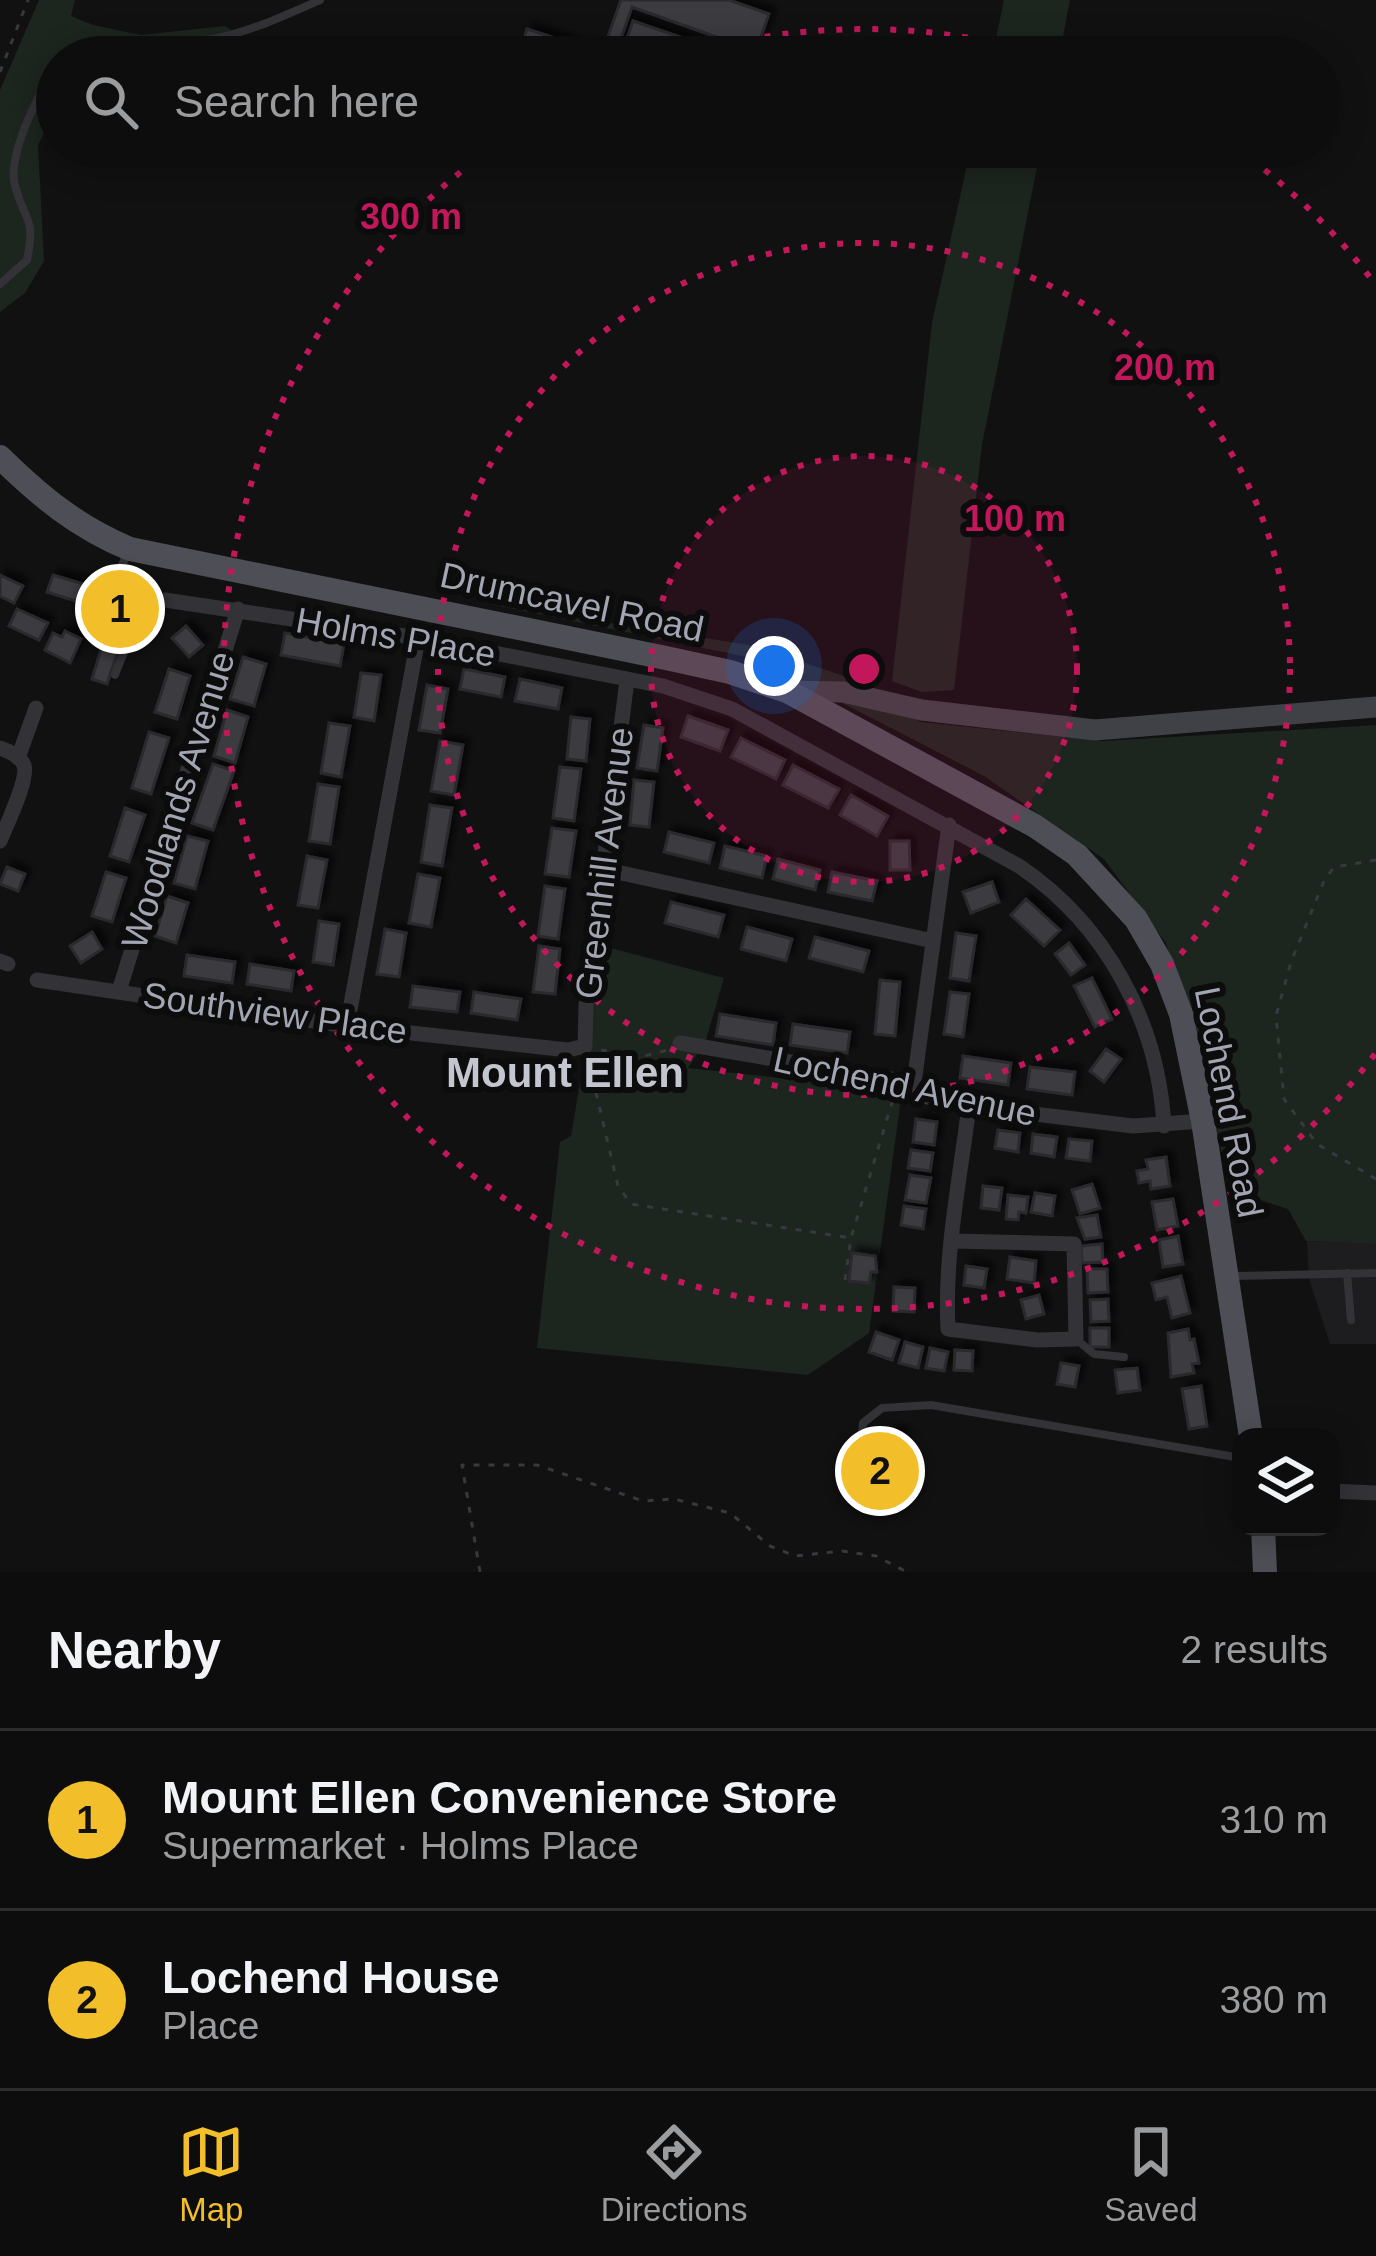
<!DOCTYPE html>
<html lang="en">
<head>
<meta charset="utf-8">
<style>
  body { margin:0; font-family:Arial,sans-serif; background:#161617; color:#f1f3f6 }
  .controls { position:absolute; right:36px; bottom:36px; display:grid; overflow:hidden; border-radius:24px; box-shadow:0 6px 30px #0003 }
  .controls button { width:108px; height:108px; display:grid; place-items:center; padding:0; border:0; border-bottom:3px solid #2d2d2e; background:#0d0d0e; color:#f1f3f6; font:60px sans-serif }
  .you { position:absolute; left:774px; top:666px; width:42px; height:42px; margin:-30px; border:9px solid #fff; border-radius:50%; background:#1a73e8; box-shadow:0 0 0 18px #1a73e833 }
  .badge { display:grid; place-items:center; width:78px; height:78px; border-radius:50%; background:#f2bf2a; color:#111; font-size:39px; font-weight:700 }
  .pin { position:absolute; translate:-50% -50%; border:6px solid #fff; box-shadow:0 3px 12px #0006 }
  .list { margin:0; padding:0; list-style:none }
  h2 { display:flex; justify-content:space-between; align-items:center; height:156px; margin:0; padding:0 48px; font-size:51px }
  h2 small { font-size:39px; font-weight:400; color:#9a9c9e }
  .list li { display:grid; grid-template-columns:78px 1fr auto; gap:36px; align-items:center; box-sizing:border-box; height:180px; padding:0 48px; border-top:3px solid #2d2d2e }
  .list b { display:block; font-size:45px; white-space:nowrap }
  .list p { margin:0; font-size:39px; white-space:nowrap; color:#9a9c9e }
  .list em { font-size:39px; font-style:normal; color:#9a9c9e }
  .icon { flex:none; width:66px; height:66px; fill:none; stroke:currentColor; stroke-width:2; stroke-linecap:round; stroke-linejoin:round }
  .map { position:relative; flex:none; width:1376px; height:1572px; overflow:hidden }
  .search { position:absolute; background:#0d0d0e; box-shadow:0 6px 30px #0003; left:36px; right:36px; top:36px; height:132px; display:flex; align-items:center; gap:30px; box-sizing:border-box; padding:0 42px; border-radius:66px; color:#9a9c9e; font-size:45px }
  .sheet { height:516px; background:#0d0d0e }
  nav { display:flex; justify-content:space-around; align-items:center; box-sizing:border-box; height:168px; border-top:3px solid #2d2d2e; background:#0d0d0e; font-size:33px; color:#9a9c9e }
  nav a { display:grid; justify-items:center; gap:6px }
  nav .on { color:#f2bf2a }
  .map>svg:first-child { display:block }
  .built { fill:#1d1d1f }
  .green { fill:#1d251f }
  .building { fill:#3b3b40; stroke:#2b2b2f; stroke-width:3; filter:url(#shadow) }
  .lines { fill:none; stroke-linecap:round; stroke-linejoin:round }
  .path { stroke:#38393e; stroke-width:3; stroke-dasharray:6 9; stroke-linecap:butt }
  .lane { stroke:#323237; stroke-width:8 }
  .street { stroke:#323237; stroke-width:15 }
  .secondary { stroke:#404147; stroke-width:21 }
  .primary { stroke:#4e4f56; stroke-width:24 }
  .ring { fill:none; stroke:#c2185b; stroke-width:6; stroke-dasharray:6 12 }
  .labels { text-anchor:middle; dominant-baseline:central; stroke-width:12; stroke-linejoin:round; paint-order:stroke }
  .street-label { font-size:36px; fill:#a2a6b3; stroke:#0c0c0d }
  .quarter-label { font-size:42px; font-weight:bold; fill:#c3c5cf; stroke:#0c0c0d }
  .centre { fill:#c2185b; stroke:#0c0c0d; stroke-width:6 }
  .ring-label { font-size:36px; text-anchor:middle; font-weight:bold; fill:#c2185b; stroke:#0c0c0d; stroke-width:12; stroke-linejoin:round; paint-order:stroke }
</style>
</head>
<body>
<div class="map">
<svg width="1376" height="1572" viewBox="0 0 1376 1572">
  <defs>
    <filter id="shadow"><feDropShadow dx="6" dy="-6" stdDeviation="3" flood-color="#0009"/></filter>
  </defs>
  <rect width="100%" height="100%" fill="#111112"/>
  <!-- built -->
  <path class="built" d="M1307,1241L1376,1244V1344H1330L1309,1279Z"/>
  <!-- green -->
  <path class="green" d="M39,0H75L71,16L93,25L141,35L225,26L257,46L253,57H145C121,51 83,57 57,57V108L38,145L44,261L25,293L0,312V90Z
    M1004,0H1070L1059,57H992Z
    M971,147H1041L982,445L954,690L922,692L892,681L932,323Z
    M480,602L755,646L841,675L921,722L1103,741L1376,725V1244L1306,1241L1288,1209L1229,1190L1209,1090L1166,943L1104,859L984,776L757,659Z
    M603,946L724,978L706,1040L688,1068L902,1091L869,1333L808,1375L537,1348L560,1142L571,1136Z"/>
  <!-- building -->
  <path class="building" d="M621,0H729L769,14L756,51L632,7L617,50L605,45Z
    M633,21L739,57H654L624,47Z
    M527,29L614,57H518Z
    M0,575L23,586L14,603L0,596Z
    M53,575L87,585L82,603L47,592Z
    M117,596L135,602L126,626L109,619Z
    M17,609L48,623L39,640L9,626Z
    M186,626L203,645L189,657L172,638Z
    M65,631L81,639L70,663L45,650L53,633L62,637Z
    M285,633L344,644L340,666L281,655Z
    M103,643L119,648L107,684L92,679Z
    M243,657L266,664L254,706L230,699Z
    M169,669L190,676L177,719L155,712Z
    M464,669L505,677L501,697L460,689Z
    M361,673L381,675L374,721L354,717Z
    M520,679L562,688L558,709L515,701Z
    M427,685L448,689L440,733L419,730Z
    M227,710L248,717L235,763L214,756Z
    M688,716L728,730L720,751L681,737Z
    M571,717L590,719L586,761L567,759Z
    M329,723L350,726L341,777L321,773Z
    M644,725L663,728L657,771L637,768Z
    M149,732L169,738L151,794L132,788Z
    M741,738L785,760L776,779L731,757Z
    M440,741L463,745L454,795L431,791Z
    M213,764L234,771L213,830L192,823Z
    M793,765L839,789L828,808L783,785Z
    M560,767L581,769L574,821L553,818Z
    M634,780L654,782L649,827L630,825Z
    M318,784L339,787L330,844L309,841Z
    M851,795L888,816L877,836L840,815Z
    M430,805L452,808L442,866L421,862Z
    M125,808L145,815L129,862L110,856Z
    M552,828L576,831L569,877L545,874Z
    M669,832L714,843L709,863L664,852Z
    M187,836L208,841L195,889L174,883Z
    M890,841H909L910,870H890Z
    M725,846L767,856L762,878L720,868Z
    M307,856L327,860L318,908L298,905Z
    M778,859L820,870L815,890L773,879Z
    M7,867L25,874L18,891L0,884Z
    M106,872L126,878L112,922L92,916Z
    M832,872L877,881L872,901L828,892Z
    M418,874L440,878L431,927L409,923Z
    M992,882L999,902L971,913L963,892Z
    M545,886L565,889L558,939L538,936Z
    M167,896L188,903L176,943L155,936Z
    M1026,899L1060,930L1044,946L1011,915Z
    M671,902L724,915L718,937L665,923Z
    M319,921L339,924L333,965L313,962Z
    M747,927L792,939L786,961L741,949Z
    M385,929L406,933L399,977L377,974Z
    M92,932L102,949L81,963L70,946Z
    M956,933L976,936L969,981L950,978Z
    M815,937L869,951L863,972L809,958Z
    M1069,943L1085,965L1071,975L1055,954Z
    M539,946L560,949L555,994L533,992Z
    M187,955L235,962L232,983L184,976Z
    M250,964L294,971L291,991L247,984Z
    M1092,978L1112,1019L1095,1027L1074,986Z
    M880,980L900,982L895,1036L875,1034Z
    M413,986L460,992L457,1012L410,1007Z
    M474,992L521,999L517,1020L471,1013Z
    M950,992L969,994L963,1037L944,1034Z
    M720,1014L776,1023L773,1045L716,1036Z
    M793,1024L850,1032L847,1053L790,1045Z
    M1106,1049L1121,1059L1104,1082L1090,1071Z
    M963,1056L1011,1063L1008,1085L960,1078Z
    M1030,1067L1075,1072L1072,1095L1027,1089Z
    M916,1119L937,1122L934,1145L913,1142Z
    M998,1130L1020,1133L1018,1152L995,1148Z
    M1033,1134L1057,1137L1054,1157L1031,1153Z
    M1069,1139L1092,1141L1090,1161L1066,1158Z
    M911,1150L933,1153L930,1171L908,1168Z
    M1166,1157L1170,1186L1151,1189L1150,1181L1139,1183L1137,1171L1148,1169L1146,1160Z
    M910,1175L931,1178L926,1203L905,1200Z
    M1092,1184L1100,1208L1080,1214L1072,1190Z
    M983,1186L1002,1188L999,1210L981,1208Z
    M1035,1193L1055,1196L1052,1216L1031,1212Z
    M1008,1195L1028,1197L1026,1213L1019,1212L1018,1220L1006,1219Z
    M1173,1199L1178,1226L1157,1230L1152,1202Z
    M904,1206L926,1209L923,1229L901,1225Z
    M1097,1215L1101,1237L1085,1239L1077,1218Z
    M1178,1236L1183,1264L1163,1267L1159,1240Z
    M1102,1244L1103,1262L1082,1263L1081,1246Z
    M852,1253L875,1256L877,1272H871L869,1283L849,1281Z
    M1010,1257L1036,1261L1034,1283L1007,1279Z
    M966,1266L987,1269L984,1288L964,1285Z
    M1087,1269H1107L1108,1292L1088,1293Z
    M1181,1276L1190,1313L1172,1318L1167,1297L1156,1300L1152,1283Z
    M894,1287L915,1288L914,1312L893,1311Z
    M1039,1295L1044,1314L1026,1319L1021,1300Z
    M1108,1299L1109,1321L1091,1322L1090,1300Z
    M1090,1328H1109V1347H1090Z
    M1188,1329L1190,1340L1194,1339L1199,1363L1192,1364L1194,1373L1171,1377L1168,1333Z
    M876,1332L899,1340L892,1360L869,1352Z
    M905,1342L923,1347L918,1368L899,1363Z
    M930,1348L948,1352L944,1371L926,1368Z
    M955,1350L973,1351L972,1371L954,1370Z
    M1061,1363L1079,1366L1075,1387L1057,1384Z
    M1137,1368L1140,1390L1118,1393L1115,1370Z
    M1201,1386L1207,1426L1189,1429L1182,1389Z
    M889,1433H901L899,1486L859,1485L861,1455L888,1456Z"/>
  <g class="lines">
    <!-- path -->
    <path class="path" d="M0,72L28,0
      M1376,860L1334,867L1324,881L1291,962L1276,1016L1284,1099L1317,1144L1376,1179
      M601,1050L644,1056L668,1050
      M589,1063L618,1186L631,1204L851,1238
      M845,1280L851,1238L894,1096
      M480,1572L462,1465H537L643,1501L674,1499L730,1513L770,1546L795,1556L842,1551L876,1556L907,1572"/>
    <!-- lane -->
    <path class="lane" d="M72,57C118,40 166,47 213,39C250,32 286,15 320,0
      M0,284L27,260C36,216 25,223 15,186C7,156 38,92 57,69
      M97,586L122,565L128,552
      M115,675C124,649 138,626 147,598L163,600
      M1347,1273L1351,1320
      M1234,1276L1376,1273
      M1077,1340L1094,1354L1124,1357
      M860,1453L863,1423L882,1408L931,1405L1241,1458"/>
    <!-- street -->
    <path class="street" d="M165,600L418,638L663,686L732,709L1019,866C1106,925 1158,1021 1164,1126
      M0,748C8,751 20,755 24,765C29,779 6,826 0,841
      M18,758L36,708
      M603,869L933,941
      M0,961L8,964
      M37,980L347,1026L568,1050L585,1046L586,1005L627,680
      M119,991L238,609
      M347,1026L418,638
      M680,1043L914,1083L927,1097L969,1106L1133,1126L1203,1121
      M914,1083L949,825
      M953,1241L1074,1244L1076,1339L1037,1340L948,1329C944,1255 960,1179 969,1106
      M1331,1491L1376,1493"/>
    <!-- secondary -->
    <path class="secondary" d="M788,691L843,692L922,710L1095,730L1376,707"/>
    <!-- primary -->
    <path class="primary" d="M0,457C41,497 77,527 130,549L666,658L730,672L787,691L1035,826L1077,855L1136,919L1162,964L1181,1014L1203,1121L1251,1437
      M1263,1527L1265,1572"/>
  </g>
  <!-- distance rings -->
  <circle cx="864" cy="669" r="213" fill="#c2185b" fill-opacity=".12"/>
  <g class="ring">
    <circle cx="864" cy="669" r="213"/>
    <circle cx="864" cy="669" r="426"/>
    <path d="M1375 1054A640 640 0 1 1 492 148M677 57A640 640 0 0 1 1051 57M1236 148A640 640 0 0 1 1375 284"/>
  </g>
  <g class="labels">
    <!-- street labels -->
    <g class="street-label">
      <text transform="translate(572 602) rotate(12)">Drumcavel Road</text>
      <text transform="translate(396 637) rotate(10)">Holms Place</text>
      <text transform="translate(178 800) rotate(-73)">Woodlands Avenue</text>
      <text transform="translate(604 863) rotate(-83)">Greenhill Avenue</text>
      <text transform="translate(275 1013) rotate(8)">Southview Place</text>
      <text transform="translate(905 1086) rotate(12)">Lochend Avenue</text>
      <text transform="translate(1229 1102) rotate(79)">Lochend Road</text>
    </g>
    <!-- quarter labels -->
    <g class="quarter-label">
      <text x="565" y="1072">Mount Ellen</text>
    </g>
  </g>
  <circle cx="864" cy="669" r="18" class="centre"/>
  <g class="ring-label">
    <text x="411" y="229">300 m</text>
    <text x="1165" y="380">200 m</text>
    <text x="1015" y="531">100 m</text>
  </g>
</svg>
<div class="controls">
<button><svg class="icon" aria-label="layers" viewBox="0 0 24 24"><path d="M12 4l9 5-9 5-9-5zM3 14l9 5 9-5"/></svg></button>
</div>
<div class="you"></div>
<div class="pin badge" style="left:120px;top:609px">1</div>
<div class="pin badge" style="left:880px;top:1471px">2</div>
<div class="search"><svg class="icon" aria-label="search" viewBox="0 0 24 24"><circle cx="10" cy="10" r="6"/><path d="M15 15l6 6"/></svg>Search here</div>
</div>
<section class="sheet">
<h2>Nearby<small>2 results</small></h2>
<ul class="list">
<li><span class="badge">1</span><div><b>Mount Ellen Convenience Store</b><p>Supermarket · Holms Place</p></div><em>310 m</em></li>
<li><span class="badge">2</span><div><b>Lochend House</b><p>Place</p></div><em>380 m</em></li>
</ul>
</section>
<nav>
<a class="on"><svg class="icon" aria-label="map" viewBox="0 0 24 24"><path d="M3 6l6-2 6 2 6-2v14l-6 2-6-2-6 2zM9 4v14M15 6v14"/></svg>Map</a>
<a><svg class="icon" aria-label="directions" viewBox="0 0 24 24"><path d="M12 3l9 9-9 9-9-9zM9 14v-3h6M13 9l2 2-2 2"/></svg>Directions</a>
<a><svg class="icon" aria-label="saved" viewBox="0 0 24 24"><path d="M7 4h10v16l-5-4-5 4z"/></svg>Saved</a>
</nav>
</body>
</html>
